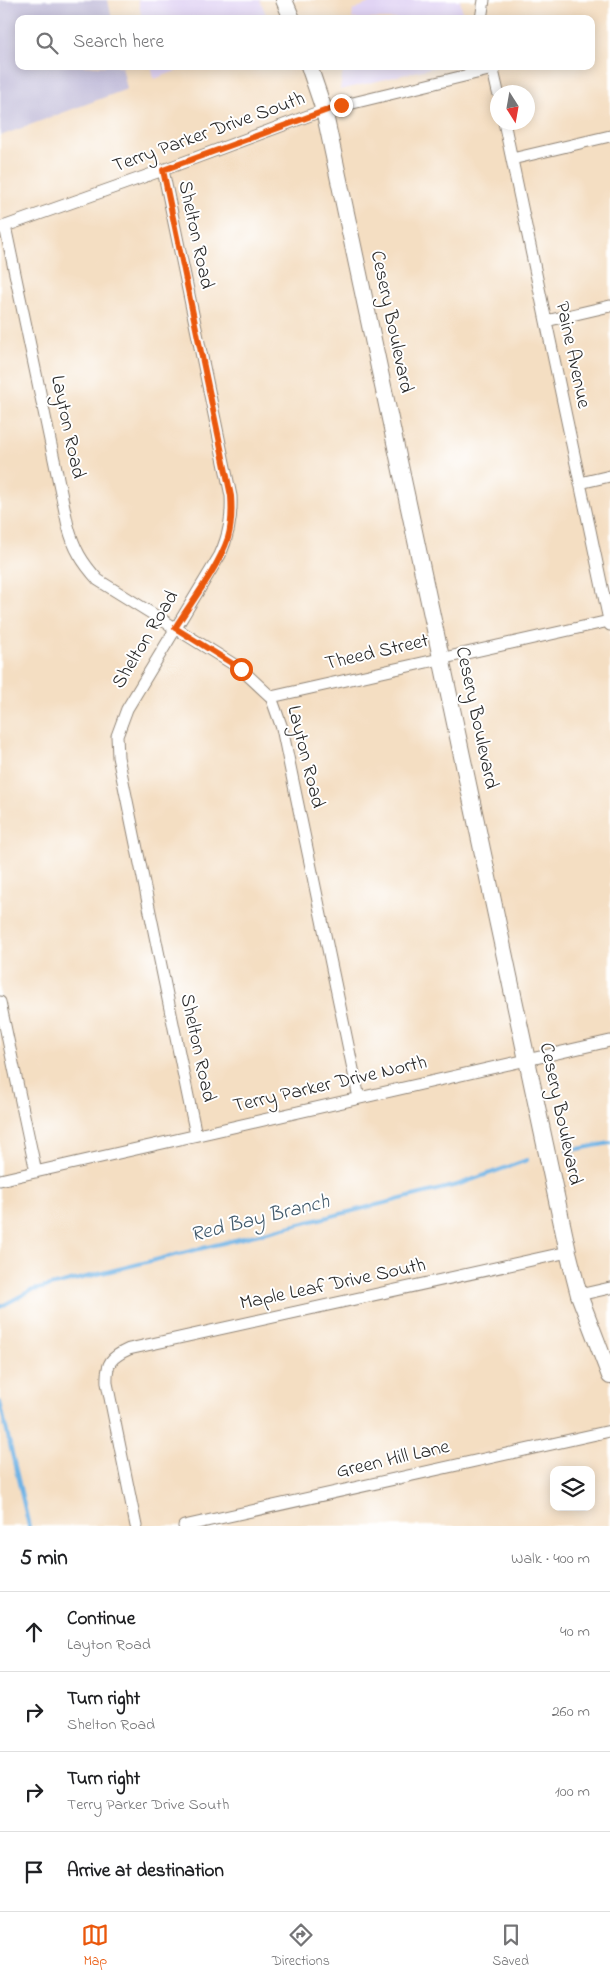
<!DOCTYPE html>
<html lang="en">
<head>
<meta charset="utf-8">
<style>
  body { margin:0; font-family:"Indie Flower",sans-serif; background:#f2f2f2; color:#202124 }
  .controls { position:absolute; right:15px; bottom:15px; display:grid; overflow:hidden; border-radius:10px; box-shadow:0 2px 12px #0003 }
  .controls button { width:45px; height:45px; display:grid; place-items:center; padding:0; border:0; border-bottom:1px solid #e0e0e0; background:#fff; color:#202124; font:25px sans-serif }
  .compass { position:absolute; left:490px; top:85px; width:45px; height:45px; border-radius:50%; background:#fff; box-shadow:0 2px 12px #0003; rotate:169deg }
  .stop { position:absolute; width:15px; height:15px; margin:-11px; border:4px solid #ea580c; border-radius:50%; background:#fff }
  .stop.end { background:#ea580c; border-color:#fff; box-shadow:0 1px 5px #0008 }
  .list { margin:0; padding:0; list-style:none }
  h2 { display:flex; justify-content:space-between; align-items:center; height:65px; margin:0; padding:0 20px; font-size:21px }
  h2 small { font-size:16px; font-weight:400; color:#757577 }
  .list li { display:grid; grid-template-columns:32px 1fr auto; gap:15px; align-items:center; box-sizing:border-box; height:80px; padding:0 20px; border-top:1px solid #e0e0e0 }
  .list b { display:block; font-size:19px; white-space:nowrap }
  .list p { margin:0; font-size:16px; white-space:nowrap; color:#757577 }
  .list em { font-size:16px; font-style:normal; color:#757577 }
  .icon { flex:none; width:28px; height:28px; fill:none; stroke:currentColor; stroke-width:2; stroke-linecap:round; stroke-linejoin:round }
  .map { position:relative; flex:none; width:610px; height:1526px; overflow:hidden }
  .search { position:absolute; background:#fff; box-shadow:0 2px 12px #0003; left:15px; right:15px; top:15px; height:55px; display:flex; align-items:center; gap:12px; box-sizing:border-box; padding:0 18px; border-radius:10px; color:#757577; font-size:19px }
  .sheet { height:385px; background:#fff }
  nav { display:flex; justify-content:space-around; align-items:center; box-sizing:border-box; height:70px; border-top:1px solid #e0e0e0; background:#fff; font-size:14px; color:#757577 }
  nav a { display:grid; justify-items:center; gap:2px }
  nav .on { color:#ea580c }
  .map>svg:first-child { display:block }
  .built { fill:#e1d4f4 }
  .industrial { fill:#c5c0db }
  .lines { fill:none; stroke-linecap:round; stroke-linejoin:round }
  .stream { stroke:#70b3e5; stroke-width:4 }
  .street-casing { stroke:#908476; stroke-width:13 }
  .secondary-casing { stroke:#908476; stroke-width:18 }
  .street { stroke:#fff; stroke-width:11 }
  .secondary { stroke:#fff; stroke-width:16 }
  .route { stroke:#ea580c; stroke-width:6 }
  .labels { text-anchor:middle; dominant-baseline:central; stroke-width:4; stroke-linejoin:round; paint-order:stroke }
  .street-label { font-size:20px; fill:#2b2b2b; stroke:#fff }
  .water-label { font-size:21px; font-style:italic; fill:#435b6c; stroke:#fff }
</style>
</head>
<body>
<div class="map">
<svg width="610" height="1526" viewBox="0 0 610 1526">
  <rect width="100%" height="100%" fill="#fff"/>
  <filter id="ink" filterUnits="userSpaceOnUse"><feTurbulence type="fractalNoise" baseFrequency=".02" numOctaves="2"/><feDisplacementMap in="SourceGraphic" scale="10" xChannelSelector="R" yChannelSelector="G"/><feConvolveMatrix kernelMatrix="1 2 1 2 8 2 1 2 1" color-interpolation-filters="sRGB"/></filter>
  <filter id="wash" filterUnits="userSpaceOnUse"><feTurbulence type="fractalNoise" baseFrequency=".0096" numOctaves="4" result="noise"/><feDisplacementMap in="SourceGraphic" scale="20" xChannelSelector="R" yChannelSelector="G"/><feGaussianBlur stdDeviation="1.12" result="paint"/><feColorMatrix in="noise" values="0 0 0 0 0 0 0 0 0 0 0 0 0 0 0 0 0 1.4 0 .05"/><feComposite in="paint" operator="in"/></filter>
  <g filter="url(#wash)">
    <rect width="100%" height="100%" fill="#f4dec2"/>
    <!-- built -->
    <path class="built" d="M138,0H260L268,19H142Z
      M376,0H460L464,19H352L353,10Z
      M151,66H190L154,79Z
      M344,66H439L340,90Z"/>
    <!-- industrial -->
    <path class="industrial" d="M0,0H108L112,19H19V66H122L127,89L0,136Z"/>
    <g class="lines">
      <!-- stream -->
      <path class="stream" d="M567,1151L610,1143
        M0,1307L30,1291L457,1185L527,1160
        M0,1402L29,1526"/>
    </g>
  </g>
  <g filter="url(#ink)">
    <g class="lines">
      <defs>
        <path id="street" d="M481,19L484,0
          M492,66L498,92
          M504,122L610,625
          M512,159L610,136
          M163,170L231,496C232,518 229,535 220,555L127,709L117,736L118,757L196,1135
          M5,226L68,526C74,549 82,562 98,580L241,669L271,697L282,728L359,1098
          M0,228L163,170L324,110L493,69
          M546,321L610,306
          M580,483L610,476
          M271,697L609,621
          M0,1002L36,1172
          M0,1180L610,1041
          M579,1295L610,1288
          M136,1526L107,1383C106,1363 111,1357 129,1349L568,1252
          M184,1526L610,1431"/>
        <path id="secondary" d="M284,0L292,19
          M309,66L324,110L568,1252L579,1295L610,1376"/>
      </defs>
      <!-- street casing -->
      <use href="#street" class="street-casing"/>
      <!-- secondary casing -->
      <use href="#secondary" class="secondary-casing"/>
      <!-- street -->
      <use href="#street" class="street"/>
      <!-- secondary -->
      <use href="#secondary" class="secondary"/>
    </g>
  </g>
  <g class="lines" filter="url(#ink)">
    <!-- route -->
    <path class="route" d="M241,669L175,628C192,601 218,568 228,538C232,524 232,510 231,496L163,170L341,105"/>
  </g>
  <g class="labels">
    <!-- street labels -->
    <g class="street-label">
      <text transform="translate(209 133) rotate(-20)">Terry Parker Drive South</text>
      <text transform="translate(195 235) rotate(78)">Shelton Road</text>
      <text transform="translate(391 322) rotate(78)">Cesery Boulevard</text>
      <text transform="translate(572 355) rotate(78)">Paine Avenue</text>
      <text transform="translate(67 427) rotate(78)">Layton Road</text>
      <text transform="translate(146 640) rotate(-59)">Shelton Road</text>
      <text transform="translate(377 653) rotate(-13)">Theed Street</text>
      <text transform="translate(476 718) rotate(78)">Cesery Boulevard</text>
      <text transform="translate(305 757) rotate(76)">Layton Road</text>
      <text transform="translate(197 1048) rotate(78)">Shelton Road</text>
      <text transform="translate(330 1085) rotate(-13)">Terry Parker Drive North</text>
      <text transform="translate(560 1114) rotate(78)">Cesery Boulevard</text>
      <text transform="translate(333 1285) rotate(-12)">Maple Leaf Drive South</text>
      <text transform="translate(393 1460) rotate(-13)">Green Hill Lane</text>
    </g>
    <!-- water labels -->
    <g class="water-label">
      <text transform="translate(260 1219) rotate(-14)">Red Bay Branch</text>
    </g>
  </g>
</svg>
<div class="controls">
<button><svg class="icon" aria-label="layers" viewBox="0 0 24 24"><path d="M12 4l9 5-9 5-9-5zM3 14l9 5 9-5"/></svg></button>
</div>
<svg class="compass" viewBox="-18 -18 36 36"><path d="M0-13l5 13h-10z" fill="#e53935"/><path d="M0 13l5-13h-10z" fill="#757577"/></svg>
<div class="stop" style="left:241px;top:669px"></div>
<div class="stop end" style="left:341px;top:105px"></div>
<div class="search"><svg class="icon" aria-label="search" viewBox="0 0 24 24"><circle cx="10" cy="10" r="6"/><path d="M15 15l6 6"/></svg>Search here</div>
</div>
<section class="sheet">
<h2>5 min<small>Walk · 400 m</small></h2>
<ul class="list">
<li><svg class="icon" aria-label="ahead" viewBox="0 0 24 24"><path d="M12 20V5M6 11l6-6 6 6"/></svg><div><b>Continue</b><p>Layton Road</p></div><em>40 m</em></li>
<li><svg class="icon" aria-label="right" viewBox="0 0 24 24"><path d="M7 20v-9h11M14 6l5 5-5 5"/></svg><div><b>Turn right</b><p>Shelton Road</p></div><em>260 m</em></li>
<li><svg class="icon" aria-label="right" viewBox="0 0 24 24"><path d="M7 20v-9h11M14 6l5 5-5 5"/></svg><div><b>Turn right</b><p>Terry Parker Drive South</p></div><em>100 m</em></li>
<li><svg class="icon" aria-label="arrive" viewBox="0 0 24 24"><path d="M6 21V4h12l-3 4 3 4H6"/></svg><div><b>Arrive at destination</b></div></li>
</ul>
</section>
<nav>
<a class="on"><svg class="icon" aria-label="map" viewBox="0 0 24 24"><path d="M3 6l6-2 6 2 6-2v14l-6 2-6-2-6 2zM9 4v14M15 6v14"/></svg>Map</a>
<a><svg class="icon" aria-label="directions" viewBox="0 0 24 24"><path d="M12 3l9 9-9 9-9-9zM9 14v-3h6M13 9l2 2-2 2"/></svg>Directions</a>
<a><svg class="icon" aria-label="saved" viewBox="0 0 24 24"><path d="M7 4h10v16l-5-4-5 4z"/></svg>Saved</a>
</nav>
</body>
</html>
